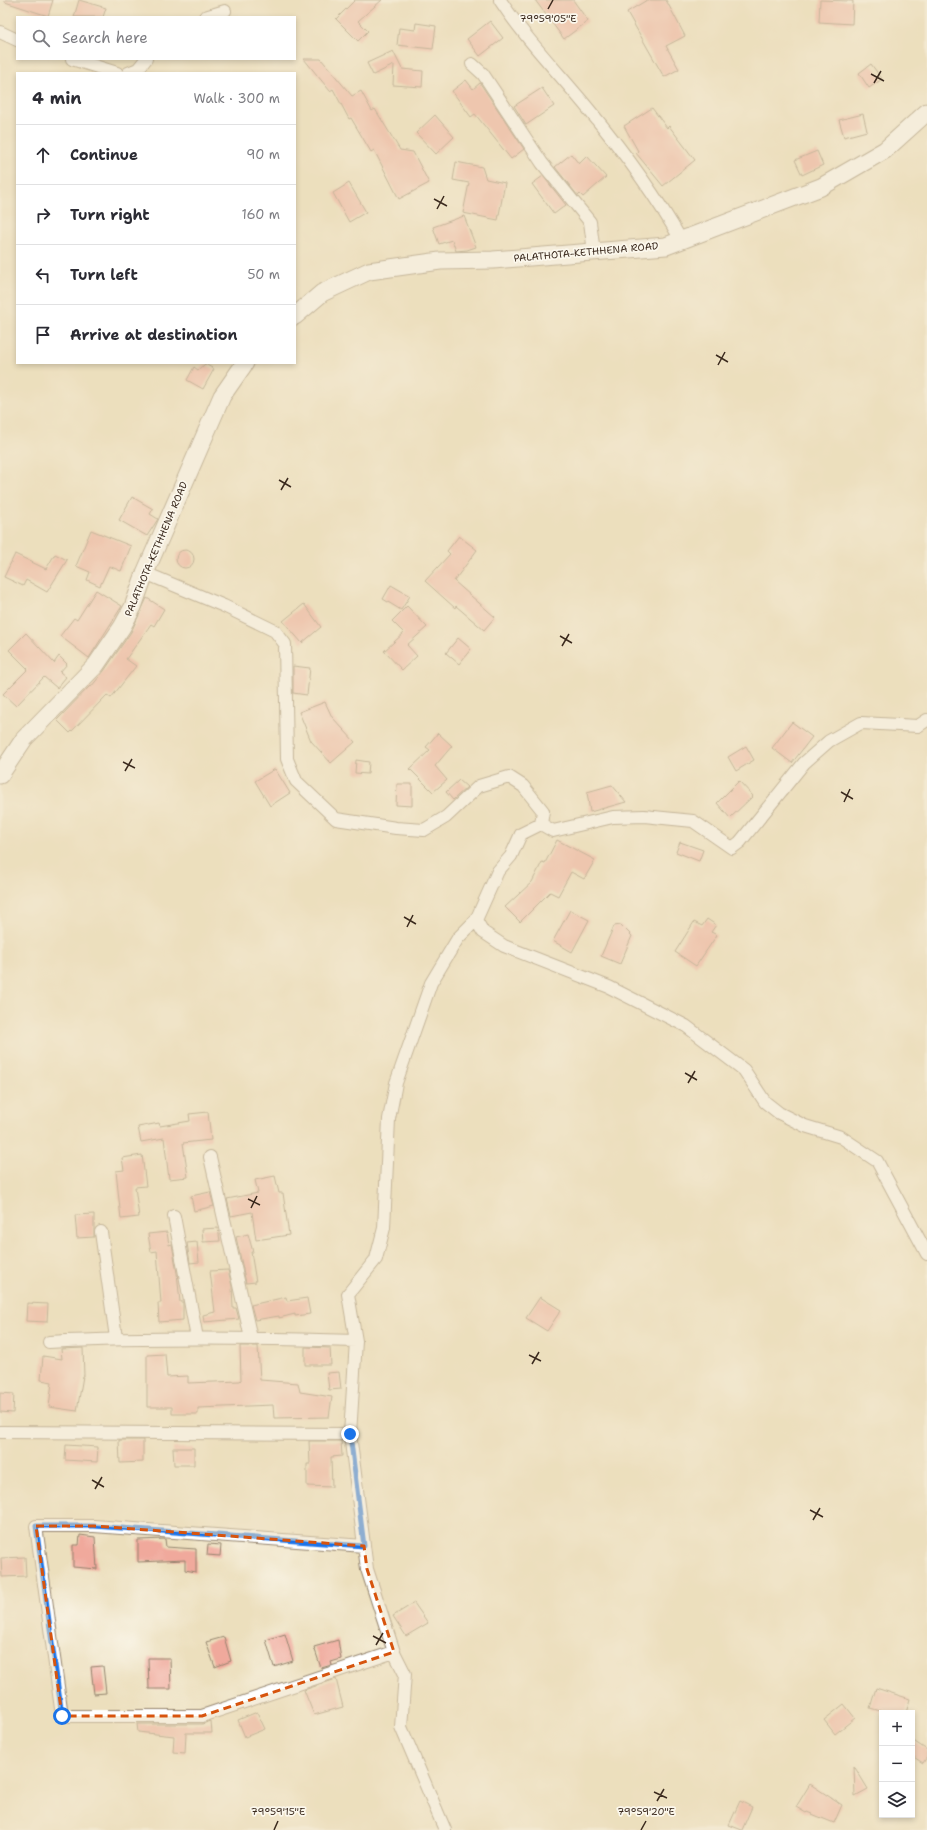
<!DOCTYPE html>
<html lang="en">
<head>
<meta charset="utf-8">
<style>
  body { margin:0; font-family:"Shantell Sans",sans-serif; background:#f2f2f3; color:#2b2b33 }
  .controls { position:absolute; right:12px; bottom:12px; display:grid; overflow:hidden; border-radius:0px; box-shadow:0 2px 6px #0003 }
  .controls button { width:36px; height:36px; display:grid; place-items:center; padding:0; border:0; border-bottom:1px solid #e1e1e2; background:#fff; color:#2b2b33; font:20px sans-serif }
  .stop { position:absolute; width:12px; height:12px; margin:-9px; border:3px solid #1a73e8; border-radius:50%; background:#fff }
  .stop.end { background:#1a73e8; border-color:#fff; box-shadow:0 1px 4px #0008 }
  .list { margin:0; padding:0; list-style:none }
  h2 { display:flex; justify-content:space-between; align-items:center; height:52px; margin:0; padding:0 16px; font-size:17px }
  h2 small { font-size:13px; font-weight:400; color:#7c7c81 }
  .list li { display:grid; grid-template-columns:26px 1fr auto; gap:12px; align-items:center; box-sizing:border-box; height:60px; padding:0 16px; border-top:1px solid #e1e1e2 }
  .list b { display:block; font-size:15px; white-space:nowrap }
  .list em { font-size:13px; font-style:normal; color:#7c7c81 }
  .icon { flex:none; width:22px; height:22px; fill:none; stroke:currentColor; stroke-width:2; stroke-linecap:round; stroke-linejoin:round }
  .map { position:relative; flex:none; width:927px; height:1830px; overflow:hidden }
  .search { position:absolute; background:#fff; box-shadow:0 2px 6px #0003; left:16px; top:16px; width:280px; height:44px; display:flex; align-items:center; gap:10px; box-sizing:border-box; padding:0 14px; border-radius:0px; color:#7c7c81; font-size:15px }
  .panel { position:absolute; background:#fff; box-shadow:0 2px 6px #0003; left:16px; top:72px; width:280px; height:292px; border-radius:0px }
  .map>svg:first-child { display:block }
  .building { fill:#f0a99c }
  .lines { fill:none; stroke-linecap:round; stroke-linejoin:round }
  .street-casing { stroke:#94846e; stroke-width:14 }
  .secondary-casing { stroke:#94846e; stroke-width:19 }
  .street { stroke:#fff; stroke-width:12 }
  .secondary { stroke:#fff; stroke-width:17 }
  .route { stroke:#1a73e8; stroke-width:5 }
  .marked { fill:none; stroke:#d7540e; stroke-width:3; stroke-dasharray:8 5; stroke-linejoin:round }
  .ticks { fill:none; stroke:#3b2a1e; stroke-width:1.5 }
  .labels { text-anchor:middle; dominant-baseline:central; stroke-width:3.5; stroke-linejoin:round; paint-order:stroke }
  .street-label { font-size:10px; fill:#3b2a1e; stroke:#fbf7ec }
  .ticks-label { font-size:10px; text-anchor:middle; fill:#3b2a1e; stroke:#fbf7ec; stroke-width:3.5; stroke-linejoin:round; paint-order:stroke }
</style>
</head>
<body>
<div class="map">
<svg width="927" height="1830" viewBox="0 0 927 1830">
  <rect width="100%" height="100%" fill="#fbf7ec"/>
  <filter id="ink" filterUnits="userSpaceOnUse"><feTurbulence type="fractalNoise" baseFrequency=".025" numOctaves="2"/><feDisplacementMap in="SourceGraphic" scale="8" xChannelSelector="R" yChannelSelector="G"/><feConvolveMatrix kernelMatrix="1 2 1 2 8 2 1 2 1" color-interpolation-filters="sRGB"/></filter>
  <filter id="wash" filterUnits="userSpaceOnUse"><feTurbulence type="fractalNoise" baseFrequency=".012" numOctaves="4" result="noise"/><feDisplacementMap in="SourceGraphic" scale="16" xChannelSelector="R" yChannelSelector="G"/><feGaussianBlur stdDeviation="0.9" result="paint"/><feColorMatrix in="noise" values="0 0 0 0 0 0 0 0 0 0 0 0 0 0 0 0 0 1.4 0 .05"/><feComposite in="paint" operator="in"/></filter>
  <g filter="url(#wash)">
    <rect width="100%" height="100%" fill="#ecdfbd"/>
    <g id="blocks">
      <!-- building -->
      <path class="building" d="M5,0H53L48,16L5,2Z
        M79,0L106,8L103,17H74Z
        M355,0H382L358,21L368,31L358,41L336,19Z
        M535,0H573L588,21L564,39Z
        M647,0H666L685,36L666,46L679,69L664,77L627,12Z
        M820,0L853,1L852,24L819,22Z
        M490,21L503,38L480,56L467,39Z
        M416,23L436,26L433,49L397,45L399,28L415,30Z
        M393,51L402,69L423,71L422,87L393,85L394,65L373,75L367,63Z
        M304,59H321L352,96L361,91L372,111L375,109L400,150L413,152L429,183L399,199L374,150L371,152L351,118L349,119L333,89L330,91Z
        M871,64L882,79L869,88L859,73Z
        M466,80L473,89L480,83L524,149L511,159L475,114L471,117L452,91Z
        M542,88L554,106L526,125L514,106Z
        M652,108L667,128L669,126L695,160L663,186L636,153L638,151L624,126Z
        M863,114L867,131L844,137L839,120Z
        M435,115L454,137L436,154L416,133Z
        M817,151L823,165L802,175L795,160Z
        M571,154L579,164L587,156L606,177L583,197L580,194L578,196L555,167Z
        M456,162L482,167L486,179L505,183L498,220L463,213L469,183L453,180Z
        M543,176L566,205L554,214L532,184Z
        M349,183L366,212L349,222L333,193Z
        M464,216L476,247L467,250L456,251L452,240L439,244L433,227Z
        M205,364L214,369L203,389L187,380L194,367L198,370Z
        M132,497L153,509L150,514L158,519L147,536L119,520Z
        M91,530L131,546L121,571L109,566L100,586L87,580L90,572L76,566Z
        M459,536L477,550L454,581L495,617L484,630L456,606L455,608L425,581L450,554L447,551Z
        M176 559a9 9 0 1 1 18 0a9 9 0 1 1-18 0Z
        M15,554L46,569L55,554L67,560L47,592L26,580L23,586L4,577Z
        M391,585L410,596L401,610L383,599Z
        M96,590L122,606L89,658L60,636L74,618L77,620Z
        M147,598L164,609L154,626L151,624L126,659L136,666L111,698L107,695L70,733L57,720L90,686L91,687L104,671L131,632Z
        M304,604L321,627L302,643L283,621Z
        M407,606L427,627L407,645L417,656L402,670L384,651L404,633L392,621Z
        M26,633L54,663L59,656L67,664L60,672L66,677L57,688L44,677L16,706L3,694L28,669L9,650Z
        M458,638L471,649L459,664L446,653Z
        M293,666L310,668L307,695L293,693Z
        M325,702L332,717L355,742L331,763L311,741L299,712Z
        M792,722L812,737L792,763L772,748Z
        M438,733L452,746L435,766L447,780L433,792L410,769L430,750L426,747Z
        M746,746L754,760L736,771L728,757Z
        M356,760L369,762L368,774L355,773Z
        M275,769L290,793L270,806L255,781Z
        M459,780L467,787L453,800L446,792Z
        M739,781L753,796L730,818L717,803Z
        M397,784H412V806L396,805Z
        M612,785L626,802L590,812L587,792Z
        M557,840L595,860L584,879L571,872L558,896L550,892L520,922L505,907L532,882L542,862L545,863Z
        M680,842L703,850L699,861L676,852Z
        M570,910L589,920L572,952L553,941Z
        M707,919L716,925L711,932L717,935L696,966L675,952L694,922L702,926Z
        M621,925L632,936L620,964L601,956L614,926Z
        M208,1112L211,1140L183,1143L188,1177L169,1179L164,1138L141,1142L138,1127L159,1123L160,1126L190,1121L189,1114Z
        M142,1155L146,1186L135,1187L139,1217L121,1219L116,1171L124,1170L122,1158Z
        M275,1176L279,1193H283L289,1235L256,1240L252,1212L231,1216L227,1199L258,1193L255,1180Z
        M210,1192L214,1206L194,1211L191,1196Z
        M94,1214V1237L77,1238L75,1215Z
        M218,1228L220,1241L203,1242L202,1229Z
        M167,1232L169,1245L172,1244L177,1273L180,1302H183V1320L159,1322L158,1303H161L157,1251L151,1252L148,1234Z
        M248,1234L253,1252H251L256,1282L246,1283L236,1237Z
        M197,1242L199,1262L190,1263L187,1243Z
        M228,1270L232,1286L233,1308H236L239,1319L204,1322L203,1315L215,1312L210,1271Z
        M286,1297L287,1301L307,1298L310,1314L295,1316V1314L279,1318V1316L255,1320L251,1305Z
        M540,1297L561,1310L547,1331L526,1318Z
        M27,1303L48,1304L47,1322L26,1321Z
        M240,1346H258L260,1380L298,1383L300,1392L332,1397L329,1417L274,1418L273,1405L198,1408V1414H172V1407H147V1355L165,1354L167,1377L188,1376V1383L240,1381L241,1380Z
        M305,1347L330,1348L331,1365H305Z
        M83,1348L84,1376H83L77,1411L49,1407L52,1382L41,1380L43,1356L62,1359L61,1349Z
        M339,1372L341,1389L329,1390L327,1373Z
        M0,1393L14,1394L13,1413L0,1412Z
        M119,1440H143V1462L120,1463Z
        M309,1441H341L342,1456L331,1457L332,1487L307,1486V1464H310Z
        M66,1445L98,1447L97,1462L65,1460Z
        M173,1448H194V1465H174Z
        M80,1535L95,1537L97,1569L73,1567V1545H79Z
        M165,1539L166,1547L196,1549V1572L185,1570V1560L138,1562V1540Z
        M208,1544L221,1545L220,1556L207,1555Z
        M25,1557L26,1576L2,1577L1,1558Z
        M414,1603L428,1623L406,1636L393,1616Z
        M285,1634L293,1661L274,1667L266,1640Z
        M224,1637L231,1661L215,1667L206,1642Z
        M338,1640L341,1659L331,1662L332,1665L321,1668L314,1647Z
        M148,1658H170L171,1689H149Z
        M103,1666L106,1693L94,1694L91,1667Z
        M336,1679L343,1707L314,1715L304,1690Z
        M876,1688L910,1699L906,1713H888L870,1708Z
        M844,1704L855,1718L835,1734L824,1720Z
        M257,1712L265,1729L245,1737L238,1720Z
        M211,1721L212,1733H186L185,1753L173,1752L174,1736L138,1732L137,1724H202Z
        M912,1740L927,1750V1757L923,1763L912,1756Z
        M854,1766L868,1789L855,1796Z
        M810,1784L842,1805L834,1823L807,1812L806,1813L796,1807Z
        M740,1801L752,1807L742,1830L729,1825Z"/>
    </g>
  </g>
  <g filter="url(#ink)">
    <use href="#blocks" fill-opacity="0" stroke="#94846e" stroke-width="1"/>
    <g class="lines">
      <defs>
        <path id="street" d="M500,0C526,40 560,74 590,111C624,152 655,194 681,240
          M205,17L225,11
          M0,32L17,40
          M72,59L117,73
          M472,64L483,74L542,163L590,222L594,252
          M128,73L138,69L146,59
          M145,573L224,606L275,631L285,644L287,759L296,781L336,819L396,828L424,830L446,817L479,786L509,777L523,786L543,811L541,824L521,834L511,856L498,871L476,920L483,932L504,946L609,987L686,1026L744,1070L765,1102L779,1113L805,1126L841,1137L877,1161L927,1254
          M541,824L553,831L613,817L644,816L693,821L732,848L740,842L804,763L829,741L861,723L918,726L927,720
          M210,1157L251,1338
          M174,1216L197,1338
          M101,1232L116,1338
          M49,1342C152,1337 254,1338 356,1341
          M0,1432L350,1434
          M364,1546L94,1526H36L62,1716H202L394,1652
          M445,1830L401,1727L405,1674L394,1652L367,1569L350,1434L356,1341L348,1294L376,1259L384,1228L389,1119L396,1083L431,983L458,938L476,920"/>
        <path id="secondary" d="M295,316L322,293L369,271L440,261L493,260L666,246L821,187L885,150L927,112
          M0,775L24,739L96,665L122,627L133,607L145,573L222,396L245,363"/>
      </defs>
      <!-- street casing -->
      <use href="#street" class="street-casing"/>
      <!-- secondary casing -->
      <use href="#secondary" class="secondary-casing"/>
      <!-- street -->
      <use href="#street" class="street"/>
      <!-- secondary -->
      <use href="#secondary" class="secondary"/>
    </g>
  </g>
  <g class="lines" filter="url(#ink)">
    <!-- route -->
    <path class="route" d="M62,1716L36,1526H94L364,1546L350,1434"/>
  </g>
  <!-- marked area -->
  <path d="M0 0H927V1830H0ZM36,1526H94L364,1546L367,1569L394,1652L202,1716H62Z" fill="#ecdfbd" fill-opacity=".55" fill-rule="evenodd"/>
  <path class="marked" d="M36,1526H94L364,1546L367,1569L394,1652L202,1716H62Z"/>
  <!-- ticks -->
  <path class="ticks" d="M548,9L553,0M871,74L884,81M874,83L881,71M434,199L447,206M437,209L444,196M716,355L728,362M718,365L725,352M279,480L291,487M281,490L288,478M560,636L572,643M562,646L569,634M123,762L135,768M125,771L132,759M841,792L853,799M844,802L850,789M404,917L416,924M407,927L413,915M685,1073L697,1080M688,1083L695,1071M248,1199L260,1205M251,1208L257,1196M529,1355L541,1361M532,1364L539,1352M92,1480L104,1487M95,1489L102,1477M810,1510L823,1517M813,1520L820,1508M373,1636L386,1643M376,1645L383,1633M654,1792L667,1798M657,1801L664,1789M274,1830L278,1821M641,1830L646,1821"/>
  <g class="labels">
    <!-- street labels -->
    <g class="street-label">
      <text transform="translate(586 252) rotate(-5)">PALATHOTA-KETHHENA ROAD</text>
      <text transform="translate(156 549) rotate(-67)">PALATHOTA-KETHHENA ROAD</text>
    </g>
  </g>
  <g class="ticks-label">
    <text x="548" y="22">79°59'05"E</text>
    <text x="278" y="1815">79°59'15"E</text>
    <text x="646" y="1815">79°59'20"E</text>
  </g>
</svg>
<div class="controls">
<button>+</button>
<button>−</button>
<button><svg class="icon" aria-label="layers" viewBox="0 0 24 24"><path d="M12 4l9 5-9 5-9-5zM3 14l9 5 9-5"/></svg></button>
</div>
<div class="stop" style="left:62px;top:1716px"></div>
<div class="stop end" style="left:350px;top:1434px"></div>
<div class="search"><svg class="icon" aria-label="search" viewBox="0 0 24 24"><circle cx="10" cy="10" r="6"/><path d="M15 15l6 6"/></svg>Search here</div>
<section class="panel">
<h2>4 min<small>Walk · 300 m</small></h2>
<ul class="list">
<li><svg class="icon" aria-label="ahead" viewBox="0 0 24 24"><path d="M12 20V5M6 11l6-6 6 6"/></svg><div><b>Continue</b></div><em>90 m</em></li>
<li><svg class="icon" aria-label="right" viewBox="0 0 24 24"><path d="M7 20v-9h11M14 6l5 5-5 5"/></svg><div><b>Turn right</b></div><em>160 m</em></li>
<li><svg class="icon" aria-label="left" viewBox="0 0 24 24"><path d="M17 20v-9H6M10 6l-5 5 5 5"/></svg><div><b>Turn left</b></div><em>50 m</em></li>
<li><svg class="icon" aria-label="arrive" viewBox="0 0 24 24"><path d="M6 21V4h12l-3 4 3 4H6"/></svg><div><b>Arrive at destination</b></div></li>
</ul>
</section>
</div>
</body>
</html>
